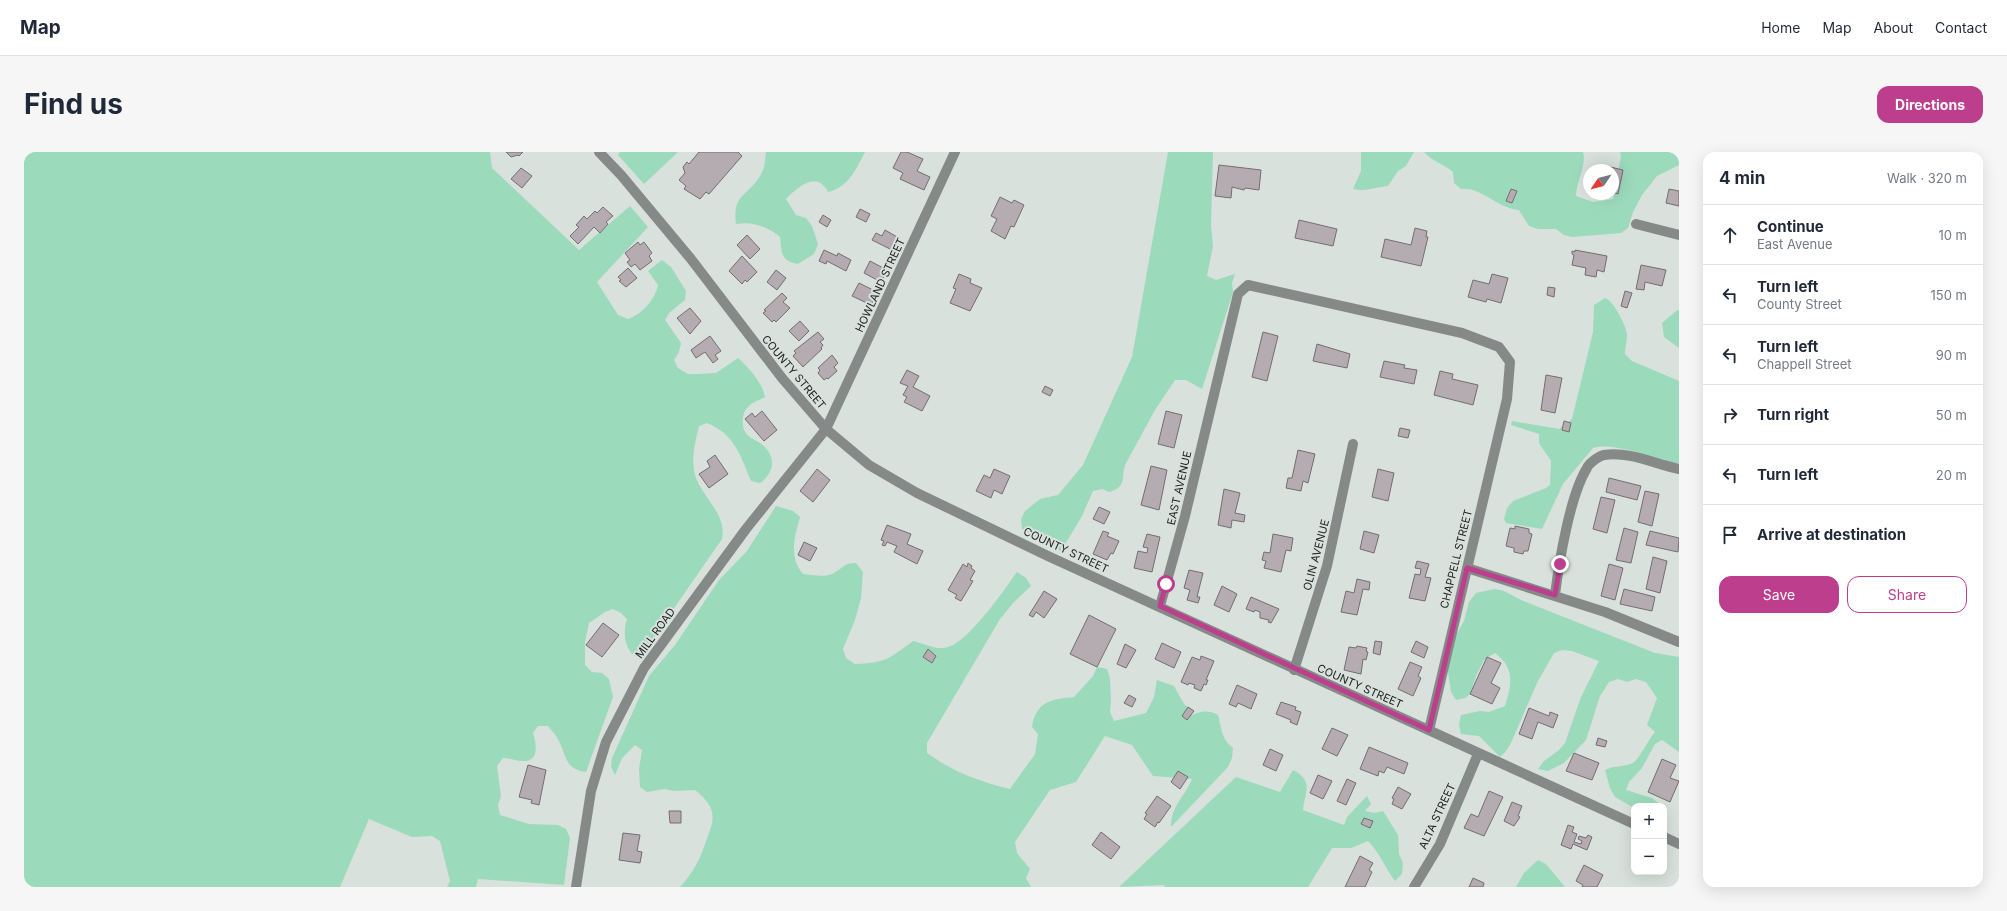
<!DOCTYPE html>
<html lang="en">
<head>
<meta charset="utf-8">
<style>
  body { margin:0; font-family:Inter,sans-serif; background:#f6f6f7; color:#1f2937 }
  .controls { position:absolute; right:12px; bottom:12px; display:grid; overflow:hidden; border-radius:8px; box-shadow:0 4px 16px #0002 }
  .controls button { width:36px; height:36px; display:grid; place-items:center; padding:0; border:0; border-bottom:1px solid #e0e1e3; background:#fff; color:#1f2937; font:20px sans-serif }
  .compass { position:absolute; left:1559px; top:12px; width:36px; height:36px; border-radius:50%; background:#fff; box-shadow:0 4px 16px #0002; rotate:235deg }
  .stop { position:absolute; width:12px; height:12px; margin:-9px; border:3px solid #bc3e8d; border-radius:50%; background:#fff }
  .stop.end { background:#bc3e8d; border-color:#fff; box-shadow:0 1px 4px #0008 }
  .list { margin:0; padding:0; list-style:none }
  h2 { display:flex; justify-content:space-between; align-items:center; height:52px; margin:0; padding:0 16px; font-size:17px }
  h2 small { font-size:13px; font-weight:400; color:#747a83 }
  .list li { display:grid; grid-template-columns:26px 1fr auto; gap:12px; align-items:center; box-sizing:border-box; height:60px; padding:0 16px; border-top:1px solid #e0e1e3 }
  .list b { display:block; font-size:15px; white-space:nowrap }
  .list p { margin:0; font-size:13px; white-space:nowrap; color:#747a83 }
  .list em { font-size:13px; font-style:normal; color:#747a83 }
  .actions { display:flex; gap:8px; padding:12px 16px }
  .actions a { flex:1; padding:9px 0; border:1px solid #bc3e8d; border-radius:12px; text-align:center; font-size:14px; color:#bc3e8d }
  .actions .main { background:#bc3e8d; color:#fff }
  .icon { flex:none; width:22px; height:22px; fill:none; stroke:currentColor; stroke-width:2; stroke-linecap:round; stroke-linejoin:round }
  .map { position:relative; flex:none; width:1655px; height:735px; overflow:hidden; border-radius:12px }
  header { display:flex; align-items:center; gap:24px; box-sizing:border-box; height:56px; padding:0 20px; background:#fff; border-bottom:1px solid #e0e1e3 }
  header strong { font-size:19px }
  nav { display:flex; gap:22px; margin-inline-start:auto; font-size:14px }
  .intro { display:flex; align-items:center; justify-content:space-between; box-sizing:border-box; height:96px; padding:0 24px }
  h1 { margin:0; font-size:28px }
  .button { padding:10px 18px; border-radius:12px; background:#bc3e8d; color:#fff; font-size:14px; font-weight:700 }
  main { display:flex; gap:24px; padding:0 24px }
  aside { flex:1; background:#fff; border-radius:12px; box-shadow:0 4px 16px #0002 }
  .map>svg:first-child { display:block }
  .green { fill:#9cdabc }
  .building { fill:#b4acb0; stroke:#756d71 }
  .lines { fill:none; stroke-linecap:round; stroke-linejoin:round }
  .minor { stroke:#858987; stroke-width:10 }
  .route { stroke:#bc3e8d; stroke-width:5 }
  .labels { text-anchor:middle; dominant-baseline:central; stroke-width:4; stroke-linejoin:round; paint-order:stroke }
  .street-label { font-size:11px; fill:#212422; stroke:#d8e1dc }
</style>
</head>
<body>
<header>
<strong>Map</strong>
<nav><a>Home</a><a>Map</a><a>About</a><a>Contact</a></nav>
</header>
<div class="intro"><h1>Find us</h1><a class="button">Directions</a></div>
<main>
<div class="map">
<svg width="1655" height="735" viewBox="0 0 1655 735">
  <rect width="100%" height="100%" fill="#d8e1dc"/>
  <!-- green -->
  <path class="green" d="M0,0H466L468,16L555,98L606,54L624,75L573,130L594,163L604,167C618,162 631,148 634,133L624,119L638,108L647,115L662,139L661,148L646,160L641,168L657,191L655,200L650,208L654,216L664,222H674L692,221L714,206C725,216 738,230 741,245C736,248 729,250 725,254C721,257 720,261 719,265C718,270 719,276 721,280C725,286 730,287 736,291C752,302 752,320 736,331L727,329C717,305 711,282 683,271L675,274C671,291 666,309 672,326C680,347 703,363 698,387L617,504L608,502C600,491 599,480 603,467L597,461L589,457L581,460L565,471L561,490V513L568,520L578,521L585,527L589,545L562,620C542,618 542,604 535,589C533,584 528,579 524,574H514L509,581C513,593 515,610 498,609C492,609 485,606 479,606L473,614L477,644L474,653L476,663L505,672L534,673L542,677L546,686L540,733L454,727L452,735H423L426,729L416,689L408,684L388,685L345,667L316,735H0Z
    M596,0H654L620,32L594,3Z
    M742,0H841C832,17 825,35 804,40C793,18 774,35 762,47L772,63L782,66L788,74L794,92L790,102L774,112C756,109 758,101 756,85C745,75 727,69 712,72C708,42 724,44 736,24C741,17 741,9 742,0Z
    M1144,0H1189L1187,73L1189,94L1183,124L1192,128L1211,122L1208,131L1209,140L1178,237L1162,228H1151L1131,258L1101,313C1097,327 1103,334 1086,340L1078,337L1069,339L1058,364L1037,399L998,377L997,367L1001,359L1016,347L1034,343L1059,313L1108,205Z
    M1337,0H1390L1382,14L1374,19L1364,34C1352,35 1341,40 1329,37L1337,19Z
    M1400,0H1559C1563,13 1552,30 1552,44L1569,50L1589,47L1597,4L1596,0H1655V13L1633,24L1618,43L1609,60L1604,76L1597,81L1548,85L1540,83L1532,77H1514L1505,74L1495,58C1474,57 1458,35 1437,37L1430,31L1429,20C1420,12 1409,10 1400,0Z
    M1581,146C1589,148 1603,175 1603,183C1603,189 1601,195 1601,202L1608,209L1655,229V312C1636,307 1586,289 1569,296L1539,332L1518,377L1482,371L1480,367L1483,356L1489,349L1522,336L1526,333L1527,309L1515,291V282L1487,273L1488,269L1535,277L1548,267L1569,180L1570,153Z
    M1655,158V196L1640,185L1638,171L1652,159Z
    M752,354L769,359L776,365C771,384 764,405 779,422C789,423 801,426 810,421C820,415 820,411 832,411L839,420L837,446L831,468L819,497L822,506L831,512C861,511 865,507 889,489C898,491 910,497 919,496C941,496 980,438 993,420L1002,426L1007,434L990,450L976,467L903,591V601C931,621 954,629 986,637L1011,602L1014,582L1008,575C1012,549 1028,547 1050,545L1069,524L1073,515L1083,517L1086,527L1087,550L1086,560L1090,569L1122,561L1130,545L1133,528L1150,534L1160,552L1164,555L1168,563C1178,559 1184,558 1194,563C1198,577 1197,587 1209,596L1208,606L1204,615L1147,675C1147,653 1161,645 1168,627L1129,624L1108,593L1081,584L1052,630L1026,638L991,690L993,701L1006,717L1002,726L1007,735H656C667,723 675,710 680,695C689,669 697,659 671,638L650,639L641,637L623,640L616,635L615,617L618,598L611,593L598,606L591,623L587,615L588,606L625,524L651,493L695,428L723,399Z
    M1471,437L1480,439L1497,448L1631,501L1655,505V600L1638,588L1631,592L1618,616L1605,630L1602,638L1628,646L1638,654H1610V656L1591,645L1586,636L1581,618C1591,613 1601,615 1609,611C1615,607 1625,587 1631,580L1623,573L1633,546L1622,530L1612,527L1603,530L1594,527L1585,530L1576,544L1562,588L1540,611L1524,619L1514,617L1520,609L1535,598L1541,591L1557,545L1575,509L1548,499L1538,498L1530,501L1513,531L1487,591L1482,599L1476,605L1455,584L1437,582L1435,573L1437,563L1456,559L1465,560L1481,554C1488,532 1491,516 1471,501L1460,508L1452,524L1446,542L1441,546L1432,548L1427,540L1423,513L1430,487L1440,469L1445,450L1452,441Z
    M1269,618C1290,629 1281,639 1279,658L1320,673L1323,665L1343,644L1347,652L1341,659L1350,661L1359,659L1374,683L1375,702L1379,711L1378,722L1371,729C1361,716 1356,701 1344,689L1327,696H1308L1284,735H1141L1140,733L1095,735L1212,625L1256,640Z
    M1514,708L1522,712L1541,735H1492L1500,721Z"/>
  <!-- building -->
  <path class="building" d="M482,0H499L495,4L494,3L487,5Z
    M675,0H714L718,4L685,42L682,40L676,47L660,37L662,34L655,28L661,21L659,15L663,10L665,12Z
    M877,0H883L899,7L893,19L906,25L900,38L876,27L879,21L869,16Z
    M1195,13L1237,18L1235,38L1221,36L1220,38L1208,35L1207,46L1191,44Z
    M1582,14L1599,18L1594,42L1589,40V18H1581Z
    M497,16L508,24L498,36L487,27Z
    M1487,37L1493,39L1488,51L1482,49Z
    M1645,37L1655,39V54L1642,51Z
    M976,45L988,51L990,48L1000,53L990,75L987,74L981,87L967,79L973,67L967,64Z
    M579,55L589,64L582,70L584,72L576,81L570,75L554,92L546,84L555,75L552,73L560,64L563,67L571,59L573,61Z
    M836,57L846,62L842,70L832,65Z
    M799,63L807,68L803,75L795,70Z
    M1275,68L1313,77L1309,94L1271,86Z
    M1391,76L1403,79L1402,85H1404L1397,114L1357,105L1361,87L1387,93Z
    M861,78L875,86L874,88L877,89L872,100L848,88L852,81L858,84Z
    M723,83L736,97L726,107L713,93Z
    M614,90L616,93L620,90L628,101L625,104L628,109L616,118L611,112L607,115L603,110L606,108L601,101Z
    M800,98L813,104L814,101L827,108L822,119L803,109L802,112L795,109Z
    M1551,98L1583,104L1580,120L1573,118L1572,125L1561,123L1562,116L1548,113L1550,103L1548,102V99L1551,100Z
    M718,104L733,120L723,130L721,128L718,132L705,119Z
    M846,109L863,118L857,130L840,121Z
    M1617,113L1642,118L1638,134L1621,130L1620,138L1612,137Z
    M604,116L613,126L602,135L595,129L597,128L594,125Z
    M752,118L762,126L753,138L743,130Z
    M935,122L947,127L946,131L958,136L946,159L926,151L932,137L929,136Z
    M1468,122L1484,126L1477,151L1463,147L1462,150L1444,145L1449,128L1465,132Z
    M835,131L853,140L847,153L828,144Z
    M1524,135L1531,136L1530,145L1523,143Z
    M1601,139L1608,141L1603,156L1597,154Z
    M758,141L763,146L759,150L766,156L752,170L750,168L748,170L739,161L742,159L740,158Z
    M666,156L677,169L666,182L653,166Z
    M776,169L785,179L775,189L765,179Z
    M794,180L800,187L796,190L799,193L797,196L798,197L779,215L769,204L772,201L770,199Z
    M1239,180L1254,184L1243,229L1228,225Z
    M686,184L697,199L691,203L694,207L689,211L681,200L672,206L667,198Z
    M1293,192L1326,202L1323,216L1289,209Z
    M808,203L814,211L810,215L813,219L804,227L803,226L800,228L794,221L796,218L794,216Z
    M1360,209L1381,213L1380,216L1393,218L1390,232L1356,225Z
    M883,218L895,224L889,235L906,244L898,259L880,250L883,245L879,243L884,234L876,231Z
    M1416,219L1429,222L1428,227L1454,233L1449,253L1410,243Z
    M1522,223L1538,226L1531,261L1517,258Z
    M1021,234L1029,238L1026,244L1018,240Z
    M738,259L753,278L740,289L721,267L728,261L731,265Z
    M1142,259L1158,263L1150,296L1134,292Z
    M1540,269L1547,271L1545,280L1538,278Z
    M1376,276L1386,278L1384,286L1374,284Z
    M1274,298L1291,302L1284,331L1279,329L1277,339L1262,336L1264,326H1268Z
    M691,303L704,322L685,336L675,322L686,315L683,309Z
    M1127,314L1143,318L1135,358L1117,353Z
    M793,317L806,328L789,350L776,339Z
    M970,317L986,324L978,342L970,338L967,346L952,339L960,323L966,326Z
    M1354,317L1370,321L1364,349L1348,345Z
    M1585,326L1617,334L1613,348L1582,340Z
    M1200,337L1216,341L1211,361L1221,363L1220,370L1208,368L1207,376L1194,373Z
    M1621,339L1635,342L1628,374L1614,370Z
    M1577,345L1591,348L1583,381L1569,377Z
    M1075,355L1086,360L1080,372L1069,367Z
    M863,373L887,382L883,392L899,399L893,412L870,400L873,394L863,390L861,394L858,393L860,389L857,388Z
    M1491,374L1505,377V381L1508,382L1504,399H1500L1499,402L1490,400V396L1482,394L1486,376L1491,377Z
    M1600,376L1614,380L1607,411L1592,408Z
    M1079,379L1085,381L1083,384L1095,389L1089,402L1087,401L1083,408L1069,402Z
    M1340,379L1355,383L1350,401L1336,397Z
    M1626,379L1655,386L1654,400L1622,393Z
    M1123,382L1136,385L1128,420L1110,416L1114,399L1123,401L1124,396L1119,395Z
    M1249,382L1269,386L1267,399L1262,398L1257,420L1240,416L1242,409L1238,408L1240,400L1246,401Z
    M780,390L793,396L786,409L774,403Z
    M1629,405L1643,409L1636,441L1622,437Z
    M1393,409L1405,412L1401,425L1407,426L1401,449L1385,446L1391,422L1396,423L1397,417L1391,416Z
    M944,411L948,414L947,416L951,419L946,428L949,429L937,449L931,446L933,443L924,438L939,412L943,415Z
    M1585,412L1599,416L1591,448L1577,444Z
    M1165,418L1179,421L1173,445H1176L1174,451L1163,448L1166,438L1160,436Z
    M1333,427L1346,430L1345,438L1339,437L1333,463L1317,460L1322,439L1330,441Z
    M1198,434L1213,442L1205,460L1190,453Z
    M1600,437L1631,445L1628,459L1596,452Z
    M1020,439L1033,447L1020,466L1012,460L1009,465L1005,463Z
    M1227,445L1255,457L1247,471L1244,470L1245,468L1236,466V460L1231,458L1230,460L1222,457Z
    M1065,463L1092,477L1073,515L1046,502Z
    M579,471L595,483L578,505L562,493Z
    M1351,489L1358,490L1356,503L1349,501Z
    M1392,489L1404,495L1400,506L1387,500Z
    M1138,491L1157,500L1150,516L1131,507Z
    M1101,492L1112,498L1102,516L1093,512Z
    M1333,494L1343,496L1342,499L1344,500L1342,508L1339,507L1337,522L1320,518L1325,495L1332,496Z
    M904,497L912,504L908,511L899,505Z
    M1177,504L1190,509L1182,528H1184L1182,533L1180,532L1177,539L1170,536L1171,533L1165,531L1164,533L1157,530L1168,505L1176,508Z
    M1463,505L1477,511L1467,531L1476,536L1468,552L1446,542Z
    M1386,510L1398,515L1394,524L1397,526L1389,544L1374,537Z
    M1213,533L1233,542L1227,557L1214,551L1212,555L1205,552Z
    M1105,543L1112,547L1108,555L1100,551Z
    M1257,550L1272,555L1271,558L1277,560L1273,573L1266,570L1267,568L1252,562Z
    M1164,555L1170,559L1163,568L1158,564Z
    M1505,556L1525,564L1526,560L1534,563L1529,576L1514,570L1508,587L1495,582Z
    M1308,576L1324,583L1313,604L1298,597Z
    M1574,586L1583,589L1581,595L1572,593Z
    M1345,595L1384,611L1380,622L1363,615L1360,621L1355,619L1354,624L1336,617Z
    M1246,597L1259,603L1252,619L1239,613Z
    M1550,601L1575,611L1568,628L1542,619Z
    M1638,607L1652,613L1646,626L1655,629L1646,650L1624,640Z
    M504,613L522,618L515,653L507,651L508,648L495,645Z
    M1154,619L1164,625L1156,637L1147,630Z
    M1294,623L1308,629L1299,647L1286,641Z
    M1323,627L1332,631L1322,653L1313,649Z
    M1374,635L1387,642L1378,657L1368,652L1370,647L1368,646Z
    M1465,639L1479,645L1460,684L1440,676L1447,662L1454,665Z
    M1133,644L1147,654L1135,671L1134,670L1131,675L1120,667L1123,662L1121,661Z
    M1488,650L1498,654L1494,664L1496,665L1490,674L1480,669Z
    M645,659H657V671H646Z
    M1340,666L1349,669L1346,676L1337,672Z
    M1544,673L1550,675L1548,680L1553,682L1550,690L1557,692L1558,689L1554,687L1555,684L1562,686L1564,683L1568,685L1563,698L1549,692L1547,697L1537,693Z
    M1077,680L1096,695L1087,707L1068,693Z
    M599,681L616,683L613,699L618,700L616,711L595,708Z
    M1336,704L1349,711L1345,718L1348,720L1341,735H1321Z
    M1560,713L1579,723L1573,735H1558L1559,733L1552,729Z
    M1449,726L1460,731L1459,735H1445Z"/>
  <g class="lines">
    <!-- minor -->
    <path class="minor" d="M575,0L597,23L667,107L758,226L802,277L845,313L893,341L1026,405L1610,672
      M1612,72L1655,83
      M1443,416L1581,460L1655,490
      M1531,443C1535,410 1546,343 1563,316C1565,311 1575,304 1580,303C1605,299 1631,312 1655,317
      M1136,454L1161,364L1214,142L1224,133L1438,181L1475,195L1486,210L1483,247L1405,578
      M1270,518L1303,414L1329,292
      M1640,685L1655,692
      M552,735L567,639L582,590L620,516L722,377L802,277L931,0
      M1390,735L1416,692L1454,602"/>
  </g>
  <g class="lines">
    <!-- route -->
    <path class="route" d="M1142,432L1136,454L1405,578L1443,416L1531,443L1536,412"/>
  </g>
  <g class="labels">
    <!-- street labels -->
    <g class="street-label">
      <text transform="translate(856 133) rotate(-65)">HOWLAND STREET</text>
      <text transform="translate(770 220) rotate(50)">COUNTY STREET</text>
      <text transform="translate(1155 336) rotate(-77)">EAST AVENUE</text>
      <text transform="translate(1042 398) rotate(25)">COUNTY STREET</text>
      <text transform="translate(1292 403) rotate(-75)">OLIN AVENUE</text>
      <text transform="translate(1432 407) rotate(-76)">CHAPPELL STREET</text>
      <text transform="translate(631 481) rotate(-54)">MILL ROAD</text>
      <text transform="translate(1336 534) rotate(24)">COUNTY STREET</text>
      <text transform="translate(1413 664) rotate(-65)">ALTA STREET</text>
    </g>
  </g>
</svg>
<div class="controls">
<button>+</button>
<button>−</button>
</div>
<svg class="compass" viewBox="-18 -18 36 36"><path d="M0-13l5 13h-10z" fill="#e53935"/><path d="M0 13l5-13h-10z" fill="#747a83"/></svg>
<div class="stop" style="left:1142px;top:432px"></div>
<div class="stop end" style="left:1536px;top:412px"></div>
</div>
<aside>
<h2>4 min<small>Walk · 320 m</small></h2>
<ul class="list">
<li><svg class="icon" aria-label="ahead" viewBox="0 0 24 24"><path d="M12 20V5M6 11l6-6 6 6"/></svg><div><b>Continue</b><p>East Avenue</p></div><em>10 m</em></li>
<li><svg class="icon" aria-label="left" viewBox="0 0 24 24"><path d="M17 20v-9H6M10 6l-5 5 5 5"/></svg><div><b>Turn left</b><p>County Street</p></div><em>150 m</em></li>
<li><svg class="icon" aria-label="left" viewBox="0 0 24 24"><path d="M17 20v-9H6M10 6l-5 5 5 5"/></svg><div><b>Turn left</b><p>Chappell Street</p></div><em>90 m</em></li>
<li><svg class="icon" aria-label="right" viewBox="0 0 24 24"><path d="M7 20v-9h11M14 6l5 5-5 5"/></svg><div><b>Turn right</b></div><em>50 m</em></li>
<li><svg class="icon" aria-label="left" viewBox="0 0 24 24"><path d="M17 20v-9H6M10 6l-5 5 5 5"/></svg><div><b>Turn left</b></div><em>20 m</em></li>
<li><svg class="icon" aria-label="arrive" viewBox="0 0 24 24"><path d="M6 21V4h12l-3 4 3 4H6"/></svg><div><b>Arrive at destination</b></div></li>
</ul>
<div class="actions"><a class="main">Save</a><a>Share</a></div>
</aside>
</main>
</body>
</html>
